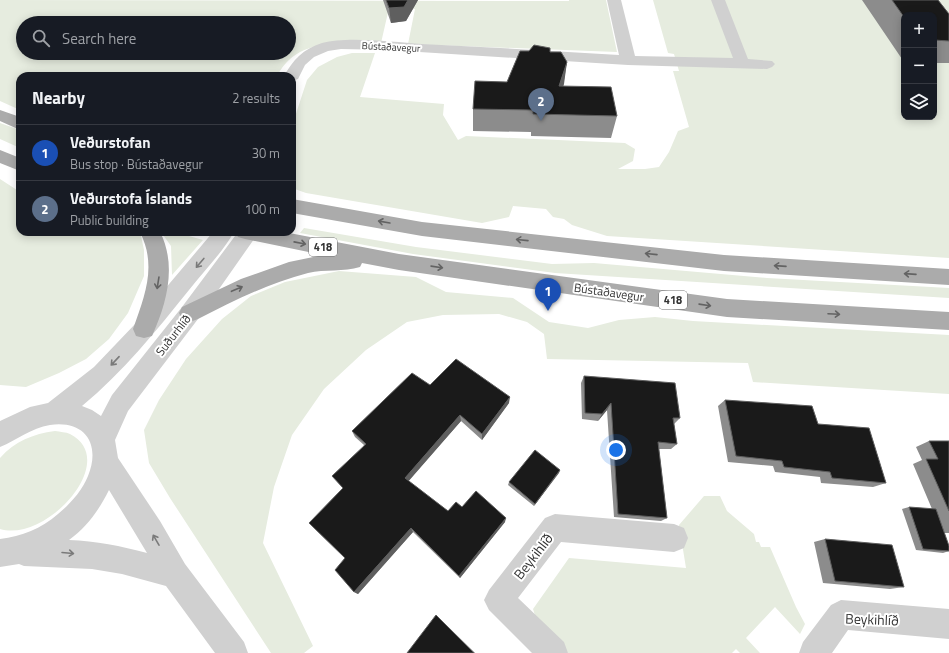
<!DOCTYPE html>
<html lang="en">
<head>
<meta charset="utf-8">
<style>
  body { margin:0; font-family:"Titillium Web",sans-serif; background:#242831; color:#f1f3f6 }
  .controls { position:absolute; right:12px; top:12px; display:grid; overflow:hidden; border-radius:8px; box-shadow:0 2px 10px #0003 }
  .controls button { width:36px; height:36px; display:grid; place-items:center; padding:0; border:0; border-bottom:1px solid #363941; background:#171b24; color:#f1f3f6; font:20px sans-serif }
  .you { position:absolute; left:616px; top:450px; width:14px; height:14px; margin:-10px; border:3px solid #fff; border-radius:50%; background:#1a73e8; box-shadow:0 0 0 6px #1a73e833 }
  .badge { display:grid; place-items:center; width:26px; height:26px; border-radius:50%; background:#e63946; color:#fff; font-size:13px; font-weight:700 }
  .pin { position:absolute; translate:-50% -33px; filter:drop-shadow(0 1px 2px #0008) }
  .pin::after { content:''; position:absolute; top:21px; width:14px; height:12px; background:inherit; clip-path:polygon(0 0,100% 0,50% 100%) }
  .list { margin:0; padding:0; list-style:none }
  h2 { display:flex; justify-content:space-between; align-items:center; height:52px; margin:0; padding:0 16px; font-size:17px }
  h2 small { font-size:13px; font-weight:400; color:#9ea1a6 }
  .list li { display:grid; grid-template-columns:26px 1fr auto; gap:12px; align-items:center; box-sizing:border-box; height:56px; padding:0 16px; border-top:1px solid #363941 }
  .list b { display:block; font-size:15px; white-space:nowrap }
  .list p { margin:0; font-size:13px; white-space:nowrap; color:#9ea1a6 }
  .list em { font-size:13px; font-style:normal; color:#9ea1a6 }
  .icon { flex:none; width:22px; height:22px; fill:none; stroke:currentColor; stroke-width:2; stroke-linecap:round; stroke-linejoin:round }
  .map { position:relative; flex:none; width:949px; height:653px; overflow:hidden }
  .search { position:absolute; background:#171b24; box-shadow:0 2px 10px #0003; left:16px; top:16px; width:280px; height:44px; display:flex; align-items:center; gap:10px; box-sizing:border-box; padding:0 14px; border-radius:22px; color:#9ea1a6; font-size:15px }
  .panel { position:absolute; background:#171b24; box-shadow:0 2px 10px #0003; left:16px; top:72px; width:280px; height:164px; border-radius:12px }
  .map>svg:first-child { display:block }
  .green { fill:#e6ecdf; fill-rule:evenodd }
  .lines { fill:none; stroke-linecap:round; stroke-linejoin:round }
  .minor { fill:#d0d0d0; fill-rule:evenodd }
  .major { fill:#ababab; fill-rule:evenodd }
  .wall { fill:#8c8c8c }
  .shaded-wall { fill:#5f5f5f }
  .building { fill:#1a1a1a; stroke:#5f5f5f }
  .oneway { stroke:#636363 }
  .oneway2 { stroke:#7a7a7a }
  .labels { text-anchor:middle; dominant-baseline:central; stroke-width:4; stroke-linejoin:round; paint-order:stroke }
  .far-street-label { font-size:10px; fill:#333; stroke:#fff }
  .shield { fill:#fff; stroke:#707070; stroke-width:1 }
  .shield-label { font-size:11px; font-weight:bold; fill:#333 }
  .street-label { font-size:12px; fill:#333; stroke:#fff }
  .near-street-label { font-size:14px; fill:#333; stroke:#fff }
</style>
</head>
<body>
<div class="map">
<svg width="949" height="653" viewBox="0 0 949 653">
  <rect width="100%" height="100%" fill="#fff"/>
  <!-- green -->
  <path class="green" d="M0,0L569,1V0H606L617,52L408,44L415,9L389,8L381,43C342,44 298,36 277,76H20V110L0,101ZM23,23H289V53H23Z
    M653,0H949V258L607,236L572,225L564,219L553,217L546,209L513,206L509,217L482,223L306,193L292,188V126L307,80L318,67L337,57L352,53H375L360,97L444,104L443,115L458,140L466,136L625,143L635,149L633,161L618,169H645L659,167L669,152L678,131L689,127L673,71H679L674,54L668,53ZM904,15H934V117H904Z
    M0,123L20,130V148L0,139Z
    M0,179L20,192V232H134L141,236L144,250V276L128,313L109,339L86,359L59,373L26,387L0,385Z
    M304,228L416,247L552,264L594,263L767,278L949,288V298L555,273L413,254L300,233Z
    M161,232H175L203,240L172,275L171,246Z
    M339,271L416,277L446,292L513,298L549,322L588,328L619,320L655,317L693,321L949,335V394L753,382L748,363L547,359L544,334L527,322L499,314L443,315L407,322L366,350L324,389L292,435L274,487L263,543L313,646L304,653H271L170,498L149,463L144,430L159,400L186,359L222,319L251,296L285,282Z
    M55,431C60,432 66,432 70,434C121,460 47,543 0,529V458C15,441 33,434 55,431Z
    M704,496H720L727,511L754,534L756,542H759L761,547H770L796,607L805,624L800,634L775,607L746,638L760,653H740L736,649L732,653H568L538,625L533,609L569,558L686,568L679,525Z"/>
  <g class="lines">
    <!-- minor -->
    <path class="minor" d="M607,0H621L635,56L733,58L711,0H725L748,59L772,61L775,64L772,67L767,69L628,65L388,50L341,49L328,51L314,57L305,65L298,79L292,81V76H284C293,60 303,49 322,43C347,36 394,42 422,44C488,47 553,51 619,55Z
      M213,232H234C222,253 204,271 189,290C156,331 123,372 82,406L92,410L101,416L112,395L182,307L238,232H259L198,319L128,411L115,440L118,458L160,521L185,564L244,642L248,653H215L166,586L122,574L92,569L24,566L19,564L0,567V539C22,536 41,529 58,514C70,504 82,491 88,476C101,444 85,420 50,425C31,428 17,440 0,447V421L30,407L48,403L94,367L137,322ZM109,490L147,553C121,546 96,541 69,540C87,527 99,510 109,490Z
      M555,514L674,524L684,528L688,538L684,548L674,552L561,542L518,598L564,642L568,653H532L489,610L484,600L489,590L545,518Z
      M841,600L949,609V639L848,630L832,653H799L803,642L831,605Z"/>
    <!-- major -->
    <path class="major" d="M0,110L20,117V130L0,121Z
      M0,150L20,158V171L0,163Z
      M292,199L422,222L724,255L949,269V285L724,271L422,236L292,213Z
      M140,232H160C177,265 167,303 152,336L144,338L136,336L133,329C145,295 157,266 140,232Z
      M235,232H284L399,254L727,299L949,312V330L727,317L399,270L362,263L360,267C344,272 325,269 308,273C269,283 233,301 198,319L190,322L182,319L179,313L182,307L241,279L289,262L323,255L245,239L238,237Z"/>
  </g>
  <!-- wall -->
  <path class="wall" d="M383,0H418L406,21L391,23Z
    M862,0H938L949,14V63H934V15H904V62Z
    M567,62L563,86L617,116L611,138L531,136V132L473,131V109L507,82Z
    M584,376L680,418L674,424L677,444L671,449H659L667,518L661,521L614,517L607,410L598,421L582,419L581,383Z
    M725,400L818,424L886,483L873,487L821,483L820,477L775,472L773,466L728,462L718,406Z
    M509,403L482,440L461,421L408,481L448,511L462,507L505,522L460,578L413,532L358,594L354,592L345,558L343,488L364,445L355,437L352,431Z
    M929,441H949V533H944L949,546V551L943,553L916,550L902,509L909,507L932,509L913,464L922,460L916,447Z
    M560,470L534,506L508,485L509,482Z
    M825,539L904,587L890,589L823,583L814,542Z"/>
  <!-- shaded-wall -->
  <path class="shaded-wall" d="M408,0H418L406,21L391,23L389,8Z
    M567,62L564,84L556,109L559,86Z
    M510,397L509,403L482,440V434Z
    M611,403L607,410L598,421L602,414Z
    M460,415L461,421L407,483L405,478Z
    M560,470L559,473L534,506L535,504Z
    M506,518L505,522L460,578L459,576Z
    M411,528L413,532L358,594L354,592Z
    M436,615L437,616L475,653H474Z"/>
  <!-- building -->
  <path class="building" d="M386,0H408L404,7L389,8Z
    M892,0H938L949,14V41L934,40V15H904V17Z
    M534,45L550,48V52H561L567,62L559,86L611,87L617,116L533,114V110L473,109L475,81L507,82L520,51H529Z
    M456,359L510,397L482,434L460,415L405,478L448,511L456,502L462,507L476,491L506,518L459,576L411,528L354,592L335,570L345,558L309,523L343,488L332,476L366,444L352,431L412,373L430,385Z
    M584,376L675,383L680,418H673L677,444L658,442L667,518L618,514L611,403L602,414L585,413Z
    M725,400L812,406L818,424L869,428L886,483L832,478L830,472L784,467L782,461L736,456Z
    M929,441H949V511L926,459H938Z
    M535,450L560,470L535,504L509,482Z
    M909,507L936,509L949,546V551L923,549Z
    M825,539L892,545L904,587L835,581Z
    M436,615L474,653H407Z"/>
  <!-- one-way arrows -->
  <defs><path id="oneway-shaft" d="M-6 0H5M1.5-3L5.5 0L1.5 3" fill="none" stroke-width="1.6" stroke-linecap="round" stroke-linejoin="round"/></defs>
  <g class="oneway">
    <use href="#oneway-shaft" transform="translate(384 222) rotate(-170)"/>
    <use href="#oneway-shaft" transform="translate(522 240) rotate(-174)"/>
    <use href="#oneway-shaft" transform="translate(300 243) rotate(11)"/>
    <use href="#oneway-shaft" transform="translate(651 254) rotate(-174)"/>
    <use href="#oneway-shaft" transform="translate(780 266) rotate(-176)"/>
    <use href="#oneway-shaft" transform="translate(437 267) rotate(8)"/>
    <use href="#oneway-shaft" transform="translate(910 274) rotate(-176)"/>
    <use href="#oneway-shaft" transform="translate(158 283) rotate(99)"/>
    <use href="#oneway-shaft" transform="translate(237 289) rotate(-23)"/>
    <use href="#oneway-shaft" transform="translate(705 305) rotate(8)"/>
    <use href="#oneway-shaft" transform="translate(834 314) rotate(3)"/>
  </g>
  <g class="oneway2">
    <use href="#oneway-shaft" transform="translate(200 263) rotate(130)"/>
    <use href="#oneway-shaft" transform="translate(115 361) rotate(133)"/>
    <use href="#oneway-shaft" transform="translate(156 540) rotate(-120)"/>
    <use href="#oneway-shaft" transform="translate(68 553) rotate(5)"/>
  </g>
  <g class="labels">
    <!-- far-street labels -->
    <g class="far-street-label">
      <text transform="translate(391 47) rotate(3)">Bústaðavegur</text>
    </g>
    <!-- shield labels -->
    <g class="shield">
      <rect x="309" y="238" width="28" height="18" rx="3"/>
      <rect x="659" y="291" width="28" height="18" rx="3"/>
    </g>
    <g class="shield-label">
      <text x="323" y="247">418</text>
      <text x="673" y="300">418</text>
    </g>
    <!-- street labels -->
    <g class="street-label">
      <text transform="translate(609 292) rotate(8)">Bústaðavegur</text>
      <text transform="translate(173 335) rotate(-52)">Suðurhlíð</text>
    </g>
    <!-- near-street labels -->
    <g class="near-street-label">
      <text transform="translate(533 556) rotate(-52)">Beykihlíð</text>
      <text transform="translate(872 619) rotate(2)">Beykihlíð</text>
    </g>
  </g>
</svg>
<div class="controls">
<button>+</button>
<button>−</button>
<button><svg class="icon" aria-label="layers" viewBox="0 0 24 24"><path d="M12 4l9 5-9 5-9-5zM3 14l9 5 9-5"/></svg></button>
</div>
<div class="you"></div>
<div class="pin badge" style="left:548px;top:311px;background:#1a4fb4">1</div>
<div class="pin badge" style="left:541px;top:121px;background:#5c6f8a">2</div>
<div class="search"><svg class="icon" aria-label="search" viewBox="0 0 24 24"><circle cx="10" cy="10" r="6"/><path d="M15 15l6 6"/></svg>Search here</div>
<section class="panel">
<h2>Nearby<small>2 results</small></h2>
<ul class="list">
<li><span class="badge" style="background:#1a4fb4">1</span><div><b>Veðurstofan</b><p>Bus stop · Bústaðavegur</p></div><em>30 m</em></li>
<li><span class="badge" style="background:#5c6f8a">2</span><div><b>Veðurstofa Íslands</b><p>Public building</p></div><em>100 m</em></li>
</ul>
</section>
</div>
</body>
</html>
